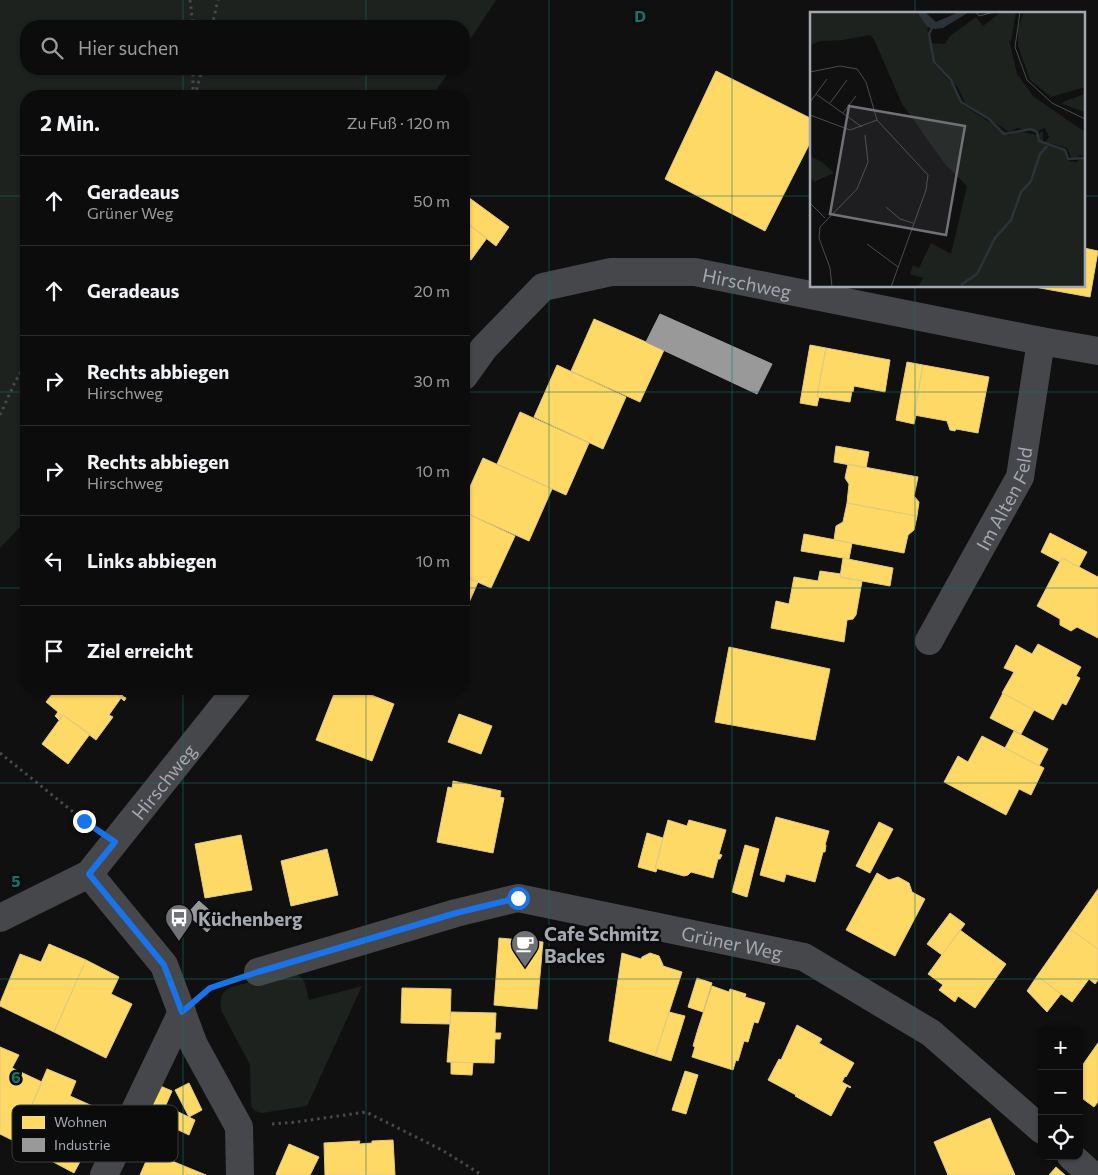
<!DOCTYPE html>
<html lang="de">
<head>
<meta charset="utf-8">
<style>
  body { margin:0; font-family:Commissioner,sans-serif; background:#151516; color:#f1f3f6 }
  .controls { position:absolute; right:15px; bottom:15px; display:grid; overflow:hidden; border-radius:10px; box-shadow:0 1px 4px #0004 }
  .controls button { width:45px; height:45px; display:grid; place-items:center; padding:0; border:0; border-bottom:1px solid #2c2c2e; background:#0c0c0d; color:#f1f3f6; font:25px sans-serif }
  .stop { position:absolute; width:15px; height:15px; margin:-11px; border:4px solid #1a73e8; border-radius:50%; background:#fff }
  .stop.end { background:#1a73e8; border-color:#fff; box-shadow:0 1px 5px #0008 }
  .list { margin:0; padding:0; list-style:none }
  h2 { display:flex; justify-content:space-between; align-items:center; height:65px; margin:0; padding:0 20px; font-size:21px }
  h2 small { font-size:16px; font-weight:400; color:#9a9b9d }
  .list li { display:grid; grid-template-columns:32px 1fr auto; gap:15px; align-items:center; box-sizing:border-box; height:90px; padding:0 20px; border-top:1px solid #2c2c2e }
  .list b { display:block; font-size:19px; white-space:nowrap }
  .list p { margin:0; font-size:16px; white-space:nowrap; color:#9a9b9d }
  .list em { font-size:16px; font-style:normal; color:#9a9b9d }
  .icon { flex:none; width:28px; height:28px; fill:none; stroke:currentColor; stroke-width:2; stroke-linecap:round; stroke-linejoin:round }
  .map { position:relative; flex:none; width:1098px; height:1175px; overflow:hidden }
  .search { position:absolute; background:#0c0c0d; box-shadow:0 1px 4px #0004; left:20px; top:20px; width:450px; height:55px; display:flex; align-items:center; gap:12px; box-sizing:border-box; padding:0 18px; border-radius:20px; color:#9a9b9d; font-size:19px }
  .panel { position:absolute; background:#0c0c0d; box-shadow:0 1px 4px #0004; left:20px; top:90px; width:450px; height:605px; border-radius:20px }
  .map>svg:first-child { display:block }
  .green { fill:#1d221e }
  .homes { fill:#ffd966; stroke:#e3ca7c }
  .industry { fill:#999; stroke:#9c9da0 }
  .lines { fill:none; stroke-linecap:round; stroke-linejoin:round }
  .path { stroke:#48494c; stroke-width:3; stroke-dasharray:2.5 4; stroke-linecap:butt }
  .minor { stroke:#46474a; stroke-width:28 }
  .route { stroke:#1a73e8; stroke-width:6 }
  .grid { fill:none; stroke:#0f766e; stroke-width:1; stroke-opacity:0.55 }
  .labels { text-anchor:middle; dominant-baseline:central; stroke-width:5; stroke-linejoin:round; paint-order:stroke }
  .street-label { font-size:19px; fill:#a3a7b0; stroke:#0b0b0c }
  .poi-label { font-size:19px; font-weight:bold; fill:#a3a7b0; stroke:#0b0b0c; text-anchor:start }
  .inset-river { fill:none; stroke:#2c3338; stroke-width:2.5 }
  .inset-road { fill:none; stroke:#4b4c51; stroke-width:1 }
  .view { fill:#707278; fill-opacity:0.15; stroke:#707278; stroke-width:2.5 }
  .inset-edge { fill:none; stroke:#a3a7b0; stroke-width:2.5 }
  .key { fill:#0b0b0c; stroke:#393a3d; stroke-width:1 }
  .key-label { font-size:14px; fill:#a3a7b0 }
  .grid-label { font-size:16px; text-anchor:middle; font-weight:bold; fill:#0f766e; stroke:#0b0b0c; stroke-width:5; stroke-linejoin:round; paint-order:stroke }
</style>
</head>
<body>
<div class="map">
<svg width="1098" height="1175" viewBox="0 0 1098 1175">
  <rect width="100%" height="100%" fill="#101011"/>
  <!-- green -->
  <path class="green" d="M0,0H496L464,49V26H26V69H451L432,96H26V521L0,548Z
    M287,972C306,975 305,983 309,1000L362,986L307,1106L262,1113C256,1112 253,1110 251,1105L250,1065L222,1012C219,1000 220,993 231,987Z"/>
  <!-- homes -->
  <path class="homes" d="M716,71L812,119V139L765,231L665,179Z
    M464,194L509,227L496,246L464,221Z
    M464,221L487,238L471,260L467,258L464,263Z
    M1084,248L1098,251L1090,297L1029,286H1084Z
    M594,319L664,350L640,402L571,371Z
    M810,345L826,348L817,397H819L817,406L800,403Z
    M826,348L890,360L885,392L854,386L853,392L852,391L850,402L817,397Z
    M907,362L923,365L914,415H916L914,424L896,420Z
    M557,365L626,397L603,449L534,417Z
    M923,365L989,377L978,433L956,429L955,431L950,430L947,421L914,415Z
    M520,412L589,443L566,495L497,464Z
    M836,446L869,452L866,468L834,462Z
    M483,458L552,489L529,541L464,512V500Z
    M848,464L918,477L914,496L919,502L917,516L847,503L849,484L845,478Z
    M847,503L917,516L914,530L908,535L904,553L834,540L836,526L843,522Z
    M464,512L515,536L491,588L464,576Z
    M1050,533L1087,552L1079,567L1062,558L1060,562L1041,552Z
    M804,534L852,543L849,559L801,551Z
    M843,558L893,568L890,586L840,577Z
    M1062,558L1098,577V638L1077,627L1071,631L1060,625V619L1037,606Z
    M820,571L841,574L840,577L862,581L856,615L853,619L847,620L844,642L771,628L776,601L789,604L794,577L818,581Z
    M464,576L478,582L464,614Z
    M1038,644L1081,667L1076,676L1080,678L1066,705L1062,703L1053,720L1002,693L1014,672L1004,668L1016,645L1032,654Z
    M729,647L830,669L815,740L715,722Z
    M56,689H110L125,700L124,701L121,698L109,715L113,717L96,740L63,715L59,720L55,716L58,712L46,702Z
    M110,689H128L122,696L126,698L125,700Z
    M336,689H356L394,704L372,761L316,740Z
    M1003,693L1034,710L1021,734L990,718Z
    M459,714L492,726L481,754L448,742Z
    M63,715L90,734L68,764L42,744Z
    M1014,731L1048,749L1039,766L1005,748Z
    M982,736L1044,768L1031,795L1019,789L1006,815L944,782L958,756L968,762Z
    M453,781L501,791L500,797L504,798L493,853L437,842L448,787L452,788Z
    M776,817L829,831L825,845H826L825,852H823L815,882L786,874L784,882L760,875Z
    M668,820L687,826L689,820L726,830L719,854L722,855L720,859H718L713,878L691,872L688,875L684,876L655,868Z
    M879,822L893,829L870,873L856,866Z
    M647,833L663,838L655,868L657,869L656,872L638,867Z
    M241,835L252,890L205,898L195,844Z
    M745,845L759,849L747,897L732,892Z
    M327,849L338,895L291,906L281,861Z
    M877,873L889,880L898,877L909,883L912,892L925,899L895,956L846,930Z
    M1098,889V949L1070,929Z
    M950,913L965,924L942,955L927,944Z
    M1070,929L1098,949V980L1095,984L1089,979L1072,1002L1037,976Z
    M960,930L1006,964L975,1008L958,996L955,1002L939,990L943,985L928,974Z
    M499,938L543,942L537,1009L494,1005Z
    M49,944L86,960L54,1032L0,1006V1003L20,954L41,962Z
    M622,953L641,959L642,957L650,953L659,956L663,965V966L682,972L655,1056L609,1041Z
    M86,960L119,977L111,994L132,1004L106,1058L54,1032Z
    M1037,976L1061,994L1047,1012L1027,991Z
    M697,978L712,983L703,1012L688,1007Z
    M712,986L729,992L730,989L746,994L745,997L765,1003L758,1023L754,1022L748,1042L744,1041L738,1061L736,1060L733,1070L692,1057L695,1047L693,1046L698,1029Z
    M402,988L451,989L450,1024L401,1023Z
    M451,1012L496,1013L495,1033H501L500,1039H495L494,1063L447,1062Z
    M669,1012L685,1016L671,1061L655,1056Z
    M797,1025L822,1039L819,1043L854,1063L846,1077L845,1076L842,1082L851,1087L850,1088L847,1086L831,1116L795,1096L796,1095L768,1080L779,1059L781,1060Z
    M1098,1043V1102L1094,1107L1079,1096V1070Z
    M0,1047L19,1055L12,1068L42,1082L16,1142L0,1134Z
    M451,1062L473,1063L472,1075L451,1074Z
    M47,1069L76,1081L70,1096L106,1112L74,1173L16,1142Z
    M685,1071L698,1075L686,1114L672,1110Z
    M189,1083L202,1110L189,1117L175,1090Z
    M158,1085L172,1091L159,1121L144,1114Z
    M166,1106L195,1120L189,1135L159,1121Z
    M990,1118L1015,1175H948L934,1142Z
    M393,1140L395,1175H325L324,1143L360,1141L359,1144L372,1143V1141Z
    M289,1144L319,1157L310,1175H277L276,1174Z
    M150,1152L206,1175H140Z
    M1056,1167L1065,1175H1049Z"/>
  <!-- industry -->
  <path class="industry" d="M660,314L772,364L757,394L646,342Z
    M199,901L219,919L207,932L187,914Z"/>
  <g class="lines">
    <!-- path -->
    <path class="path" d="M190,0L193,26
      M212,26L218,0
      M193,96V69
      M195,96L202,69
      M0,415L15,382L26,364
      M0,753L87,823
      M209,989L229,982
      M272,1124L296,1122L366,1112L442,1150L482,1175"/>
    <!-- minor -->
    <g class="minor">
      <path id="s1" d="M464,376L484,348L543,287L611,272H695L1041,341L1098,351"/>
      <path id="s2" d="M929,641L1020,477L1041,341"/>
      <path d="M89,874L164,965L194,1045L239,1127L240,1175"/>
      <path id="s3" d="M0,918L89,874L237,689"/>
      <path id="s4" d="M258,972L456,913L518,898L804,957L931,1033L1042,1130"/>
      <path d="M1071,1156L1092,1175"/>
      <path d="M104,1175L182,1012"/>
    </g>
  </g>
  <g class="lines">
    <!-- route -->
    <path class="route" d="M84,821L115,842L89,874L164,965L182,1012L210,988L258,972L456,913L518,898"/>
  </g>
  <!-- grid -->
  <path class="grid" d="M183,0V26M366,0V26M549,0V1175M732,0V1175M915,0V14M183,69V96M366,69V96M0,196H26M464,196H812M1084,196H1098M915,286V1175M0,392H26M464,392H1098M0,588H26M464,588H1098M183,689V1175M366,689V1175M0,783H1098M0,979H1098"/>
  <!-- icons -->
  <defs>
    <symbol id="bus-pin" viewBox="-11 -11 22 30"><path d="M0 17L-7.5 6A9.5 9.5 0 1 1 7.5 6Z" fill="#707278" stroke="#0b0b0c"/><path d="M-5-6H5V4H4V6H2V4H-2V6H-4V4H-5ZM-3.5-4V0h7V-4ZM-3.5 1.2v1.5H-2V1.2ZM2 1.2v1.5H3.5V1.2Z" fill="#fff"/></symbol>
    <symbol id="cafe-pin" viewBox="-11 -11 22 30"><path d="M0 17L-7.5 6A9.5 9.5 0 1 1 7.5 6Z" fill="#707278" stroke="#0b0b0c"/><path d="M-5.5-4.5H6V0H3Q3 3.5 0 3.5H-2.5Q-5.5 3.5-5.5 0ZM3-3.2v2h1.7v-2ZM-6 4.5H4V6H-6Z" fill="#fff"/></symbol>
  </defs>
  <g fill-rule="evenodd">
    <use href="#bus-pin" x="163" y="902" width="32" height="43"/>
    <use href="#cafe-pin" x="509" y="928" width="32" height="43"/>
  </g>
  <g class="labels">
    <!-- street labels -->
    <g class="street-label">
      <text stroke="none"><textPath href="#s1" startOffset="326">Hirschweg</textPath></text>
      <text stroke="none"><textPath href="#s2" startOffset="162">Im Alten Feld</textPath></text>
      <text stroke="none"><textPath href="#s3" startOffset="218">Hirschweg</textPath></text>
      <text stroke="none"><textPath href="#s4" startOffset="489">Grüner Weg</textPath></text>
    </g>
    <!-- poi labels -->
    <g class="poi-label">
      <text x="198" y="918">Küchenberg</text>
      <text x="544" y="933">Cafe Schmitz<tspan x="544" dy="22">Backes</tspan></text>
    </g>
  </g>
  <!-- overview -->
  <g transform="translate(810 12)">
    <rect width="275" height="275" fill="#101011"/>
    <path d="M0,0H107L117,15L123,51L144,74L153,93L199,123L208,119L227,123L233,119V132L257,140L258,149L267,150L271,145L275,147V275H108L113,266L100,262L103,253L109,256L121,231L141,242L157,174L135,152L92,92L64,27L60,23L33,28L10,29L0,33ZM191,0H206L201,29L199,28L207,62L224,85L275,120V145L270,143L262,148L257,136L235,130L239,125L235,116L225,120L207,116L199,120L193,116L155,91L148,76L125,49L121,31L135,32L140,24L166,5L173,14ZM214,0H275V75L241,85L220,68L208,34V16ZM275,82V100L252,92L255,89ZM0,144L12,150L24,161L4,170L0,165Z" fill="#1d221e"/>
    <path d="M107,0H115L126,10L149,0H159L133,16L125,17L117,15Z" fill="#2c3338"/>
    <path class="inset-river" d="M122,16L119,22L124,50L141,68L151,90L179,107L194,122L221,117L227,120L229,129L255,138L258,147L275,146M151,273L167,262L185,226L201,208L211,180L221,169L230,142L237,134"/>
    <path class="inset-road" d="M166,0L169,4L184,0M210,0L205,35L217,68L242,91L275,107M0,60L30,54L47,57L56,70L67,108L118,163L116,178L81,275M6,82L52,115M0,90L17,67M20,91L37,68M33,101L46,84M0,103L40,118L67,108M0,191L15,206M76,195L90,207L103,211M57,232L88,255M22,275L20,256L9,226L10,215L47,177L58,150L55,123"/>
    <path class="view" d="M39,94L155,114L136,223L20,202Z"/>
    <rect width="275" height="275" class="inset-edge"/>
  </g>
  <!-- legend -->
  <rect x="12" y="1105" width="166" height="57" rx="8" class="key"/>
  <rect x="22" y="1116" width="23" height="13" fill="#ffd966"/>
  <rect x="22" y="1138" width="23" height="14" fill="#999"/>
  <g class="key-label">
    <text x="54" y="1127">Wohnen</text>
    <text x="54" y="1150">Industrie</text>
  </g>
  <g class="grid-label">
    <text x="640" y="22">D</text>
    <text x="16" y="887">5</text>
    <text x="16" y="1083">6</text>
  </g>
</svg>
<div class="controls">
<button>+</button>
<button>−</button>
<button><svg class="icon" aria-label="locate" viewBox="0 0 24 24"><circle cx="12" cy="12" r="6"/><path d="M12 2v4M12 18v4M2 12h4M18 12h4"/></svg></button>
</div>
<div class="stop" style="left:518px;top:898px"></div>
<div class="stop end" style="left:84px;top:821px"></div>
<div class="search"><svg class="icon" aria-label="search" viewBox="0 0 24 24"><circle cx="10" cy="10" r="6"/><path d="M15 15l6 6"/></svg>Hier suchen</div>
<section class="panel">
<h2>2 Min.<small>Zu Fuß · 120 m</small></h2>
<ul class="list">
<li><svg class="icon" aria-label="ahead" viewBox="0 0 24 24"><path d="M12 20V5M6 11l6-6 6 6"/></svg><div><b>Geradeaus</b><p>Grüner Weg</p></div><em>50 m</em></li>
<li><svg class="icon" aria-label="ahead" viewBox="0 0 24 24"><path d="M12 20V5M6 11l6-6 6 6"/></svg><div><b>Geradeaus</b></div><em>20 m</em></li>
<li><svg class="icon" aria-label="right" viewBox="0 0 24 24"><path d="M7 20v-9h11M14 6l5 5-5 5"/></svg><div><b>Rechts abbiegen</b><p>Hirschweg</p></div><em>30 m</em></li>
<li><svg class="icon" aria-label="right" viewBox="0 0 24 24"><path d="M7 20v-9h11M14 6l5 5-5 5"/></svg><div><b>Rechts abbiegen</b><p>Hirschweg</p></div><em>10 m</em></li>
<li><svg class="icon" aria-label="left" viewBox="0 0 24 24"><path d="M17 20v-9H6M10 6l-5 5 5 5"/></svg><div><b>Links abbiegen</b></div><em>10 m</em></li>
<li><svg class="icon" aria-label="arrive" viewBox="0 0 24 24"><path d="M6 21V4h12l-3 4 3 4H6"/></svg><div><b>Ziel erreicht</b></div></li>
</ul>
</section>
</div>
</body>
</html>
